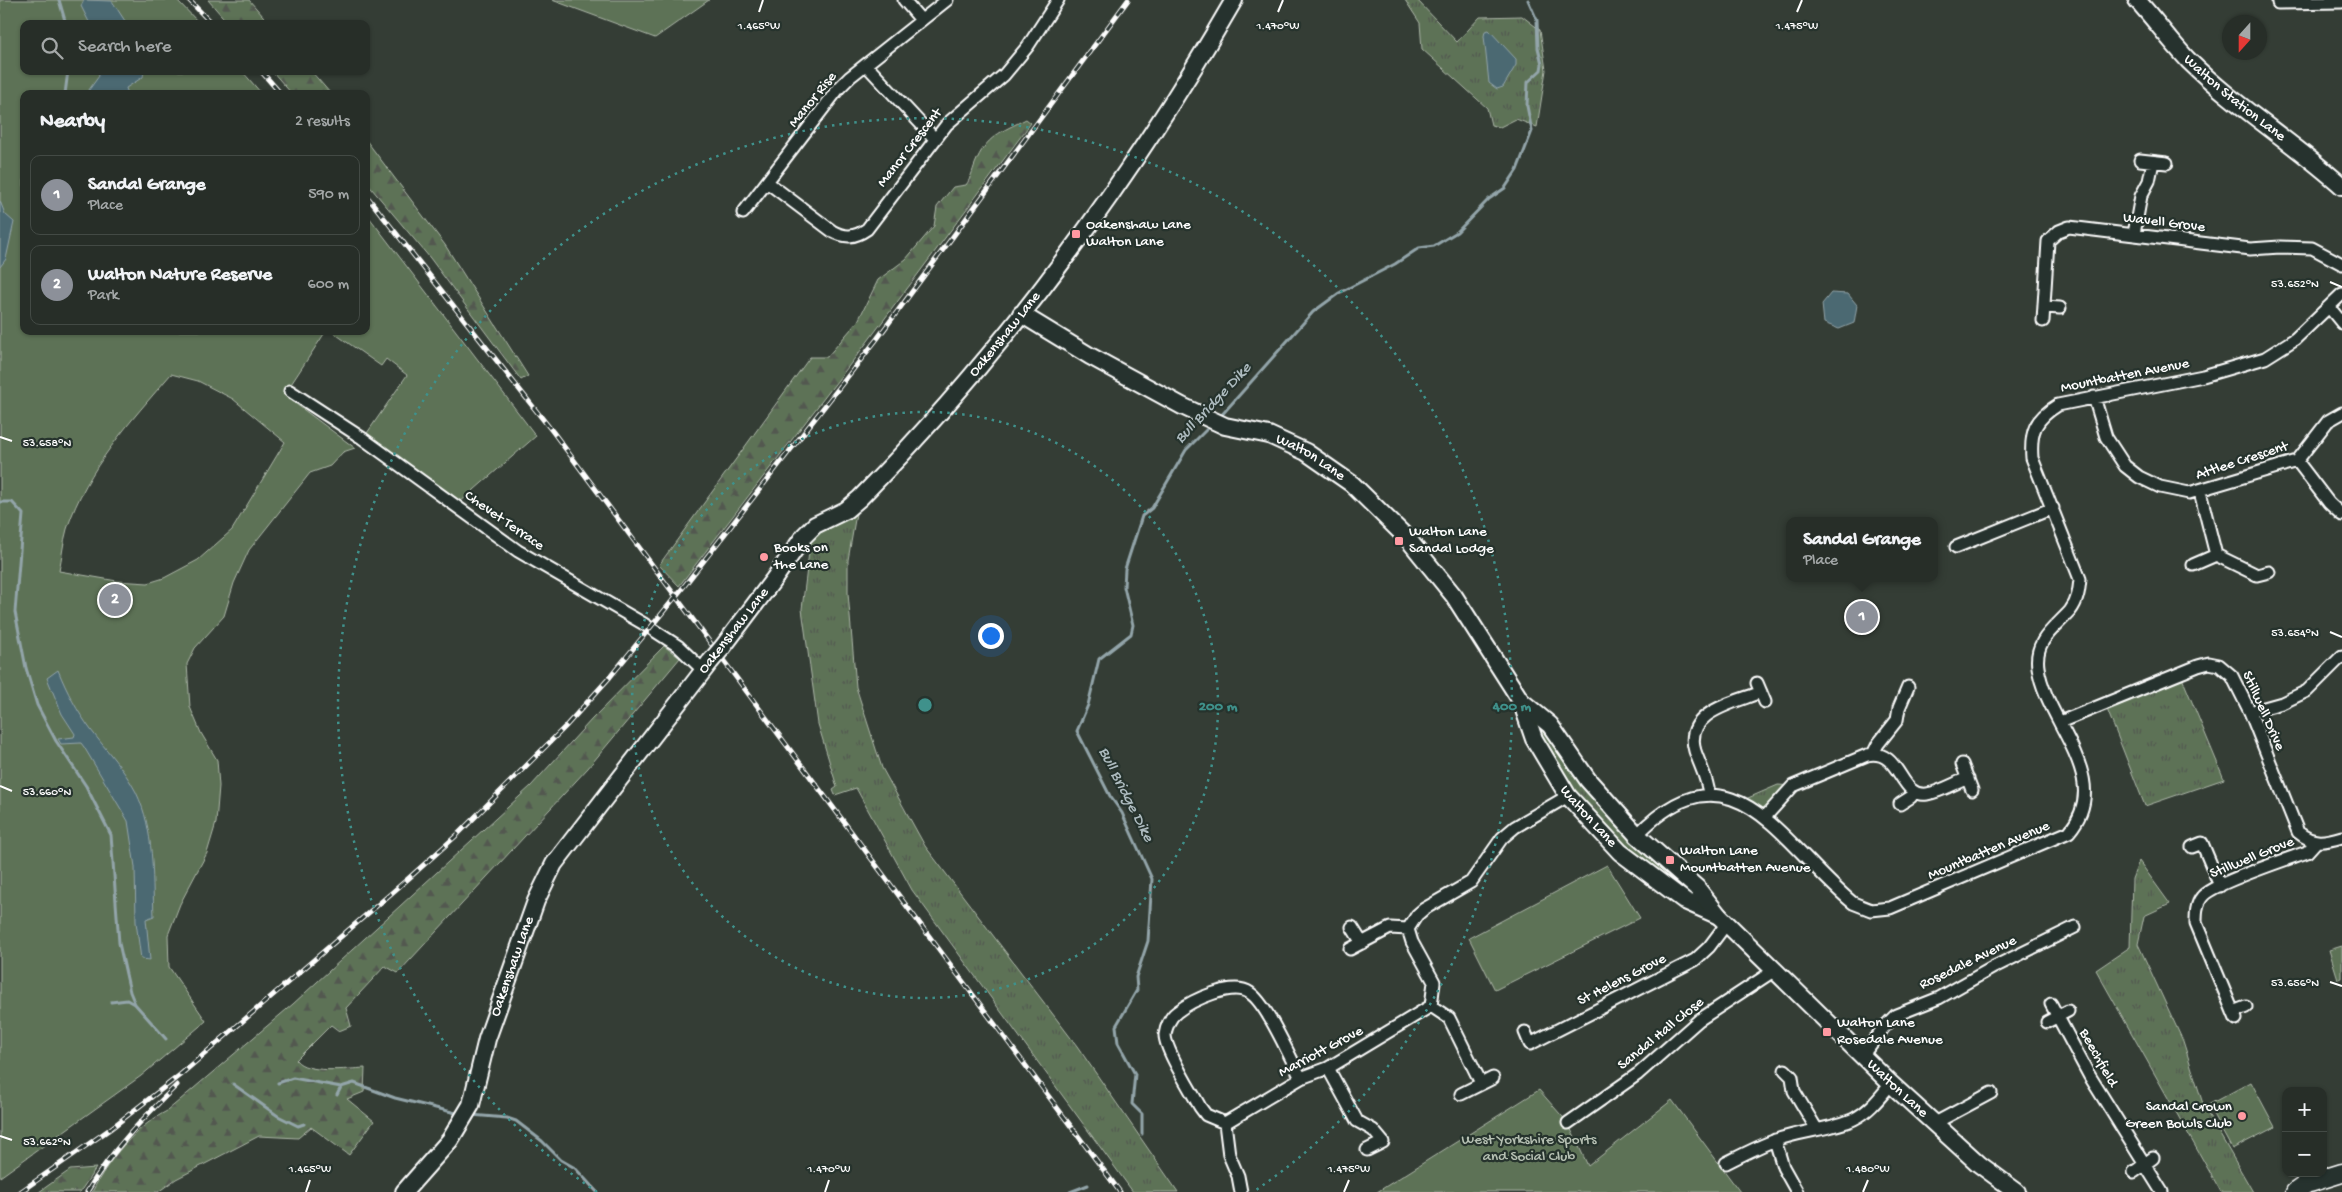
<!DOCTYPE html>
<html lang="en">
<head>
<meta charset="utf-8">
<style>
  body { margin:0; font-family:"Gochi Hand",sans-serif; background:#2f3630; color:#f1f3f6 }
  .controls { position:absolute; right:15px; bottom:15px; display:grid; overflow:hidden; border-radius:10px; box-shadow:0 1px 4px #0004 }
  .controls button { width:45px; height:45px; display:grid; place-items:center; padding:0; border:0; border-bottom:1px solid #434a45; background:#272e28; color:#f1f3f6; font:25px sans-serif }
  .compass { position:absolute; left:2222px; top:15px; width:45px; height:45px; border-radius:50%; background:#272e28; box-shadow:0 1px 4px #0004; rotate:201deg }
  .you { position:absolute; left:990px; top:635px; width:18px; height:18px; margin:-12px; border:4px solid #fff; border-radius:50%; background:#1a73e8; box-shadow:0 0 0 8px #1a73e833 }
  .badge { display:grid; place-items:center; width:32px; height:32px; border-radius:50%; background:#8c9099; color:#fff; font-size:16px; font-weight:700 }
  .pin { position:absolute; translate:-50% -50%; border:2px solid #fff; box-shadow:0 1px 5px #0006 }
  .popup { position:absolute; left:1786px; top:517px; width:152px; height:65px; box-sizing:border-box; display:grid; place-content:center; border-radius:10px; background:#272e28; filter:drop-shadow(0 1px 4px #0005); font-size:16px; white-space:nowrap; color:#a4a8a8 }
  .popup b { font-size:19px; color:#f1f3f6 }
  .popup::after { content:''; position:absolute; left:50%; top:100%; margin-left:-10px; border:10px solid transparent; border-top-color:#272e28 }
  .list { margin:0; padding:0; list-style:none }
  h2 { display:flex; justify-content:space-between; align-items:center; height:65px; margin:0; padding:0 20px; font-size:21px }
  h2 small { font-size:16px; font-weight:400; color:#a4a8a8 }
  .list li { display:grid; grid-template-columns:32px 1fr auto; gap:15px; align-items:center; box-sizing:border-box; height:80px; margin:0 10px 10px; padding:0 10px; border:1px solid #434a45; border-radius:10px }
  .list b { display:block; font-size:19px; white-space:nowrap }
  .list p { margin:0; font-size:16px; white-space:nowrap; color:#a4a8a8 }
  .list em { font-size:16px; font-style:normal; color:#a4a8a8 }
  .icon { flex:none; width:28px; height:28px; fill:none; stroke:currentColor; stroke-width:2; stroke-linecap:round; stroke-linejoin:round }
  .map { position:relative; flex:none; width:2342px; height:1192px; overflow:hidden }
  .search { position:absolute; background:#272e28; box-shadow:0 1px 4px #0004; left:20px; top:20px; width:350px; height:55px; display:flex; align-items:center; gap:12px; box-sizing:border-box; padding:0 18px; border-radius:10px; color:#a4a8a8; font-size:19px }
  .panel { position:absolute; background:#272e28; box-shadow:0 1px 4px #0004; left:20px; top:90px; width:350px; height:245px; border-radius:10px }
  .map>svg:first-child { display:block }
  .grass { fill:url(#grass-tufts); stroke:#aeb8aa }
  .forest { fill:url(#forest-firs); stroke:#aeb8aa }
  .park { fill:#5d7256; stroke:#aeb8aa; fill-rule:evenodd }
  .water { fill:#4b6972; stroke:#93a5aa }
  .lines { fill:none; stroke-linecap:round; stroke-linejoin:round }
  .stream { stroke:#93a5aa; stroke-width:3 }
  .street-casing { stroke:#fff; stroke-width:15 }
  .secondary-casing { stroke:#fff; stroke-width:20 }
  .primary-casing { stroke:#fff; stroke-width:21 }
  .street { stroke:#26332d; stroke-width:11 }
  .secondary { stroke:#26332d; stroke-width:16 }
  .primary { stroke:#26332d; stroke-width:18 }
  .rail-casing { stroke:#fff; stroke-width:5 }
  .rail { stroke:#26332d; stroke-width:3; stroke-dasharray:9; stroke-linecap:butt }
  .secondary-bridge-casing { stroke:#fff; stroke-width:20; stroke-linecap:butt }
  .secondary-bridge { stroke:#26332d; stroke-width:16 }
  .ticks { fill:none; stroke:#fff; stroke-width:2 }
  .ring { fill:none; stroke:#3f918b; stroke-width:2.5; stroke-dasharray:2.5 5 }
  .poi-dot { fill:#ff9aa2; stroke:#26332d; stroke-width:2 }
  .labels { text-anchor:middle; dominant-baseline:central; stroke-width:4.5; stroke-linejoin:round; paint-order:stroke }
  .street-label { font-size:15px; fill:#fff; stroke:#26332d }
  .poi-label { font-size:15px; fill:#fff; stroke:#26332d; text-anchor:start }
  .park-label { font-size:15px; fill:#b6c0b3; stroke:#26332d }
  .water-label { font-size:16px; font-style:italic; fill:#aebcc0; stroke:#26332d }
  .ticks-label { font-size:12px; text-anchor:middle; fill:#fff; stroke:#26332d; stroke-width:4.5; stroke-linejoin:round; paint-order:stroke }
  .centre { fill:#3f918b; stroke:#26332d; stroke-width:2.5 }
  .ring-label { font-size:15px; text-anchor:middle; font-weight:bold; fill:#3f918b; stroke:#26332d; stroke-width:4.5; stroke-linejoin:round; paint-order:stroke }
</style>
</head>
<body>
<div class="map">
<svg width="2342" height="1192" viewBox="0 0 2342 1192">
  <defs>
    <pattern id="grass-tufts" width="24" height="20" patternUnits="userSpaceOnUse" patternTransform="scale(1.25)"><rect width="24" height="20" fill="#5d7256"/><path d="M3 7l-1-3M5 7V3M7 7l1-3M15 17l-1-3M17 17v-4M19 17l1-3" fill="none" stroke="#525950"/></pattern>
    <pattern id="forest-firs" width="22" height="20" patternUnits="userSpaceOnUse" patternTransform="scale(1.25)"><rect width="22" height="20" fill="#5d7256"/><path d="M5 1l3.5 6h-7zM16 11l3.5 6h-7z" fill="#525950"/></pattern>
  </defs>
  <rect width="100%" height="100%" fill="#343d35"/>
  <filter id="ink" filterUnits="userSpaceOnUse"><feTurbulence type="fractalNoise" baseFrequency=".02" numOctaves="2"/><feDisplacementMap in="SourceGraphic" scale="10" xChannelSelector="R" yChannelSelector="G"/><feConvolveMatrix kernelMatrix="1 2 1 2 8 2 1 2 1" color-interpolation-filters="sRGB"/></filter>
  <g filter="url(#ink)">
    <!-- grass -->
    <path class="grass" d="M1405,0H1417L1457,42L1480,17L1522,16L1540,30L1546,70L1537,127L1516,119L1500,127L1491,125L1487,108L1422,49L1420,23Z
      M857,508L848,560V593L856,687L882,768L925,846L1077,1046L1178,1192H1133L912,890L856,788L835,795L833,790L837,787L818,724L802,609L809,552L808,541L821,530Z
      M2180,673L2224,779L2145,806L2105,704Z
      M1521,701L1719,916L1685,901L1584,814Z
      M1778,785L1793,786L1765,817L1741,801Z
      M2139,861L2170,904L2144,916L2138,944L2183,1041L2204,1107L2253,1192H2221L2096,970L2130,947L2132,879Z"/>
    <!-- forest -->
    <path class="forest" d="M208,0H249L270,24H229Z
      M272,71H311L331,94H292Z
      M1026,119L1031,123L865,345L679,586L659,565L810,357H827L858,321L878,280L906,259L934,226L937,207L953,187L966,185C971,178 972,172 975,164C986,136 1001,132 1026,119Z
      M366,140L445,245L528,376L521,380L430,258L366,182Z
      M664,646L680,658L588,768L398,973L385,966L346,1008L351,1026L339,1031L331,1025L296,1060C306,1074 348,1069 365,1068L364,1092L347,1099L374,1121L349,1155L311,1127L298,1138L259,1136L176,1179L158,1192H92C109,1159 134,1128 167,1111L293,1004L531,786L592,719Z
      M96,1168L80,1192H39L70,1170Z"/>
    <!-- park -->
    <path class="park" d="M0,0H177L200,24H24V71H242L262,94H24V331H326L284,395L355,448L343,452L330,466L310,473L249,550L234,583L224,616L195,648L187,664L190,707L201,733L217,760L219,786L216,823L207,853L180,904L168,935L169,967L206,1021L141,1076L0,1177ZM171,374L198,381L233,399L285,442L232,530L198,560L164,578L148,583L117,581L59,571C62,557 63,543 67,529C87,468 130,422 171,374Z
      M552,0H709L655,38Z
      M366,213L536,436L459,503L365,436L407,375L386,359L381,366L331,331H366Z
      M1607,865L1640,918L1495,990L1469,938Z
      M2342,946V978L2338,979L2329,950Z
      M2251,1082L2275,1127L2232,1149L2208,1105Z
      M1539,1090L1568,1123L1588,1166L1672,1100L1740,1192H1377Z"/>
    <!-- water -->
    <path class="water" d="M84,0L112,1L127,24H90L81,6Z
      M1489,30L1516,59V65L1503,87L1497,89L1489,83L1484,36L1485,31Z
      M98,71H144L143,77L126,88L128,94H86L99,76Z
      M0,201L5,214L14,222L6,259L0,267Z
      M1831,293L1848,294L1857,305L1854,323L1839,329L1824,323L1822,304Z
      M58,670C67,692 77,711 91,730C107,751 124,769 136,792C155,832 152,874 154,916L146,919L150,960L141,959L136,922L135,867L128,821L84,747L81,743L61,744L58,739L74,737L75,734L62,714L47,678Z"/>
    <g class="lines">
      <!-- stream -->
      <path class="stream" d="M59,0L66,24
        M65,94L68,71
        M1219,418L1313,312L1339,293L1395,264L1419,248L1434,246L1457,232L1489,199L1505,188L1517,170L1532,131L1527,106L1528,82L1541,70L1542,64L1538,48L1537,20L1528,0
        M0,502H12L23,514L15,612L26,668L37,705L56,741L86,786L111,835L119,943L130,992L135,1004L166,1039
        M111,1002L127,1000L134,1004
        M278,1083L293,1078L341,1087L354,1083L395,1098L460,1114
        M233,1084L278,1116L298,1126L304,1124
        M337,1095L341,1087
        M471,1115L507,1118L516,1121L542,1141L561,1160L575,1168L597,1192
        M1142,1134V1114L1132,1104L1135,1074L1118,1043L1116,1026L1137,990L1136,977L1148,941L1152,879L1122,813L1110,796L1077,731L1088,705L1099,659L1131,634L1133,625L1124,587L1125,569L1142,516L1152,508L1186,450L1211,425
        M1070,1192L1088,1185"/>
      <defs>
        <path id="street" d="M904,0L921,20
          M2278,3L2342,2
          M866,65L935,139
          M2140,160L2167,163
          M767,182L832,231C845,238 854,238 867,229L947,124L1004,75L1028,46L1058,0
          M743,213L839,88L850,77L947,0
          M2134,234L2141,196L2149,181L2153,162
          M2045,307L2060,308
          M2329,307L2342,323
          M2043,321L2048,241L2059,231L2069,227L2250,249L2280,247L2312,248L2342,264
          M290,391L362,438L518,551L644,624L678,646L703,670
          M2094,397L2106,437L2125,466L2139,477L2160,487L2189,493L2297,461L2328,421L2342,413
          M2297,461L2329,503L2342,515
          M2200,492L2216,555L2257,575L2269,572
          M1956,547L2053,508
          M2193,565L2216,555
          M1757,683L1765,702
          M2250,712L2282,703L2307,691L2342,656
          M2060,722L2198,666L2209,663L2219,665L2232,676L2250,712L2298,832C2313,845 2325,842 2342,837
          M1873,754L1878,744L1897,720L1899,708L1908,687
          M1962,764L1972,790
          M1709,795C1708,779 1700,766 1695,751C1683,712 1734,703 1761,692
          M1900,804L1911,797L1914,792
          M1765,817L1793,786L1867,755C1902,748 1898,798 1927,794C1940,792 1955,783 1968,778
          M1637,835C1732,736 1783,846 1853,903L1871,910L1890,908L2069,832C2115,778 2045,722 2038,667C2034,640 2055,628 2070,611C2078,601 2079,590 2080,579L2032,458C2030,431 2035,419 2058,405L2203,376L2265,358L2295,339L2342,294
          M2192,847L2202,843L2220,886
          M1352,927L1362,943
          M1350,949L1390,928L1408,929
          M2051,1004L2089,1075L2162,1192
          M1431,1006L1449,1018L1481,1083
          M2233,1012L2246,1007
          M2236,1019L2196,923C2196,914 2196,904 2202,897C2211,884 2288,859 2307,852L2316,842
          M2047,1022L2068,1011
          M1525,1032L1530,1044L1695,960L1709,947L1727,923
          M1862,1056L1884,1027L1896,1015L1939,998L1994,967L2075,927
          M1328,1068L1357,1121L1373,1130L1383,1142L1367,1150
          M1785,1070L1792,1077L1794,1091L1816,1128
          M1461,1094L1493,1078
          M1225,1123L1301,1078L1328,1068L1431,1006L1434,982L1412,942L1408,929L1417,915L1424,909L1471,882L1502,838L1515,827L1568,796
          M1225,1123L1206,1115L1200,1107C1192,1092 1165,1050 1165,1035C1166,1027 1170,1017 1177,1012C1192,1000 1233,981 1250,993C1267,1004 1290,1058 1301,1078
          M1225,1123L1229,1155L1238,1176L1241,1192
          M1568,1123L1638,1074L1699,1020L1775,970
          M1935,1123L1991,1093
          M1775,1140L1783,1167L1797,1192
          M1726,1163C1742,1155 1759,1146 1776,1140C1800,1131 1833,1129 1854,1119C1870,1111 1880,1097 1891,1084
          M2134,1172L2153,1158"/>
        <g id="secondary">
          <path id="s1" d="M2137,0C2155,20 2171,42 2189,61C2236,107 2293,142 2342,186"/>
          <path id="s2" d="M1021,314L1090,356L1182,406L1225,426L1269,435L1306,452L1352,484L1408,539L1454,596L1521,701L1534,739L1568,796L1620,852L1685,901L1719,916"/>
          <path id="s3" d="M722,648L774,579L804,536L815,525L846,510L860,498C1006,350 1130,180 1234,0"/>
          <path id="s4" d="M1521,701L1550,725L1588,780L1637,835L1697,888L1719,916L1891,1084L1979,1164L2017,1192"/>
          <path id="s5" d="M404,1192L450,1140L471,1105L487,1039L536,901L554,864L710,662"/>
        </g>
        <path id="primary" d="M2310,1183L2342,1173
          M2295,1192L2319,1175"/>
      </defs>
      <!-- street casing -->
      <use href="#street" class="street-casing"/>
      <!-- secondary casing -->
      <use href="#secondary" class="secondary-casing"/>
      <!-- primary casing -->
      <use href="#primary" class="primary-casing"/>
      <!-- street -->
      <use href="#street" class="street"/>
      <!-- secondary -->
      <use href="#secondary" class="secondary"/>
      <!-- primary -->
      <use href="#primary" class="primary"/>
      <defs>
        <path id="rail" d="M189,0L212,24
          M261,71L281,94
          M366,195L553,432L1120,1192
          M20,1192L110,1129L180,1075L409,878L457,835L565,727L610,677L681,590L877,339L1128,0
          M87,1192C111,1151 143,1118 177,1085"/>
      </defs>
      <!-- rail casing -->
      <use href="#rail" class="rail-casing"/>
      <!-- rail -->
      <use href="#rail" class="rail"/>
      <defs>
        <path id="secondary-bridge" d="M710,662L722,648"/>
      </defs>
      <!-- secondary-bridge casing -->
      <use href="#secondary-bridge" class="secondary-bridge-casing"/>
      <!-- secondary-bridge -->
      <use href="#secondary-bridge" class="secondary-bridge"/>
    </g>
  </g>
  <!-- ticks -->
  <path class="ticks" d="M759,12L763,0M1278,12L1283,0M1797,12L1802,0M2330,282L2342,287M0,437L12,441M2330,632L2342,637M0,786L12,791M2330,982L2342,986M0,1136L12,1140M306,1192L310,1180M825,1192L829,1180M1344,1192L1349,1180M1863,1192L1868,1180"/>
  <!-- distance rings -->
  <g class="ring">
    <circle cx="925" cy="705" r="293"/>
    <path d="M597 1192A587 587 0 1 1 1253 1192"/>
  </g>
  <!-- markers -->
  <g class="poi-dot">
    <rect x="1071" y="229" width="10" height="10" rx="2.5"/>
    <rect x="1394" y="536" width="10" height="10" rx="2.5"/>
    <circle cx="764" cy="557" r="5"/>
    <rect x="1665" y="855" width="10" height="10" rx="2.5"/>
    <rect x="1822" y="1027" width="10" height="10" rx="2.5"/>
    <circle cx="2242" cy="1116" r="5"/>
  </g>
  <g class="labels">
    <!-- street labels -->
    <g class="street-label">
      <text stroke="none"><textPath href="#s1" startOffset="139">Walton Station Lane</textPath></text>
      <text transform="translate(813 100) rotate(-51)">Manor Rise</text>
      <text transform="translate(910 148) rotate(-52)">Manor Crescent</text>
      <text transform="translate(2164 223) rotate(7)">Wavell Grove</text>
      <text stroke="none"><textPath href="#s3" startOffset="426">Oakenshaw Lane</textPath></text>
      <text transform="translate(2125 376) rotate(-11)">Mountbatten Avenue</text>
      <text stroke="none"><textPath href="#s2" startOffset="325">Walton Lane</textPath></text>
      <text transform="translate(2242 461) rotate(-18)">Attlee Crescent</text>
      <text transform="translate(504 521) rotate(35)">Chevet Terrace</text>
      <text transform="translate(734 631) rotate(-52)">Oakenshaw Lane</text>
      <text transform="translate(2263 711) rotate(66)">Stillwell Drive</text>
      <text stroke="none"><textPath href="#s2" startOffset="786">Walton Lane</textPath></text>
      <text transform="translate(1989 851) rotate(-23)">Mountbatten Avenue</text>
      <text transform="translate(2252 858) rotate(-22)">Stillwell Grove</text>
      <text transform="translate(1968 963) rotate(-26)">Rosedale Avenue</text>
      <text stroke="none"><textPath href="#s5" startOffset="255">Oakenshaw Lane</textPath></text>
      <text transform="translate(1622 980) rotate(-27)">St Helens Grove</text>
      <text transform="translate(1661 1034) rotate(-39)">Sandal Hall Close</text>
      <text transform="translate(1321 1052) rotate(-28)">Marriott Grove</text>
      <text transform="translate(2098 1058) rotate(61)">Beechfield</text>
      <text stroke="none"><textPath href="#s4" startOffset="542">Walton Lane</textPath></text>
    </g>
    <!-- poi labels -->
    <g class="poi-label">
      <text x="1086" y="225">Oakenshaw Lane<tspan x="1086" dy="17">Walton Lane</tspan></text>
      <text x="1409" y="532">Walton Lane<tspan x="1409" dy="17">Sandal Lodge</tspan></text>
      <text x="774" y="548">Books on<tspan x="774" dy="17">the Lane</tspan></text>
      <text x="1680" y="851">Walton Lane<tspan x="1680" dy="17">Mountbatten Avenue</tspan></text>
      <text x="1837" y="1023">Walton Lane<tspan x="1837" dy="17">Rosedale Avenue</tspan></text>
      <text x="2232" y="1107" text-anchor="end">Sandal Crown<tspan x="2232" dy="17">Green Bowls Club</tspan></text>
    </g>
    <!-- park labels -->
    <g class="park-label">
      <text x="1529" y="1140">West Yorkshire Sports<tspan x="1529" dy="17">and Social Club</tspan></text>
    </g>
    <!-- water labels -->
    <g class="water-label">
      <text transform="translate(1214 404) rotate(-47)">Bull Bridge Dike</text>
      <text transform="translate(1125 795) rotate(63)">Bull Bridge Dike</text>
    </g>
  </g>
  <g class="ticks-label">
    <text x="759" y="29">1.465°W</text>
    <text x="1278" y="29">1.470°W</text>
    <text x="1797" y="29">1.475°W</text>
    <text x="2295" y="287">53.652°N</text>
    <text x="47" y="446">53.658°N</text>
    <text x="2295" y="636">53.654°N</text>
    <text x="47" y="795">53.660°N</text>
    <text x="2295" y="986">53.656°N</text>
    <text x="47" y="1145">53.662°N</text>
    <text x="310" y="1172">1.465°W</text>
    <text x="829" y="1172">1.470°W</text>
    <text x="1349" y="1172">1.475°W</text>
    <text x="1868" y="1172">1.480°W</text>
  </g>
  <circle cx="925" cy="705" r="8" class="centre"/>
  <g class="ring-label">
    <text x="1218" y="710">200 m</text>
    <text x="1512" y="710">400 m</text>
  </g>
</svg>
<div class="controls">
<button>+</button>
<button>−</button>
</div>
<svg class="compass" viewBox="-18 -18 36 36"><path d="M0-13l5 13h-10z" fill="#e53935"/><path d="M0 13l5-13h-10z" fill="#a4a8a8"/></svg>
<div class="you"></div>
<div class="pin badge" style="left:1862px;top:617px">1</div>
<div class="popup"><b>Sandal Grange</b>Place</div>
<div class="pin badge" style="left:115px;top:600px">2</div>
<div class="search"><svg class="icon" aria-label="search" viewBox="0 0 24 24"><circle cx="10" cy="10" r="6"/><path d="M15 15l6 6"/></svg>Search here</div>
<section class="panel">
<h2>Nearby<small>2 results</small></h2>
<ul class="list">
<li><span class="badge">1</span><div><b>Sandal Grange</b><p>Place</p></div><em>590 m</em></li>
<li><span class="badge">2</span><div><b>Walton Nature Reserve</b><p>Park</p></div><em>600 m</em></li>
</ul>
</section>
</div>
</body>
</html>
